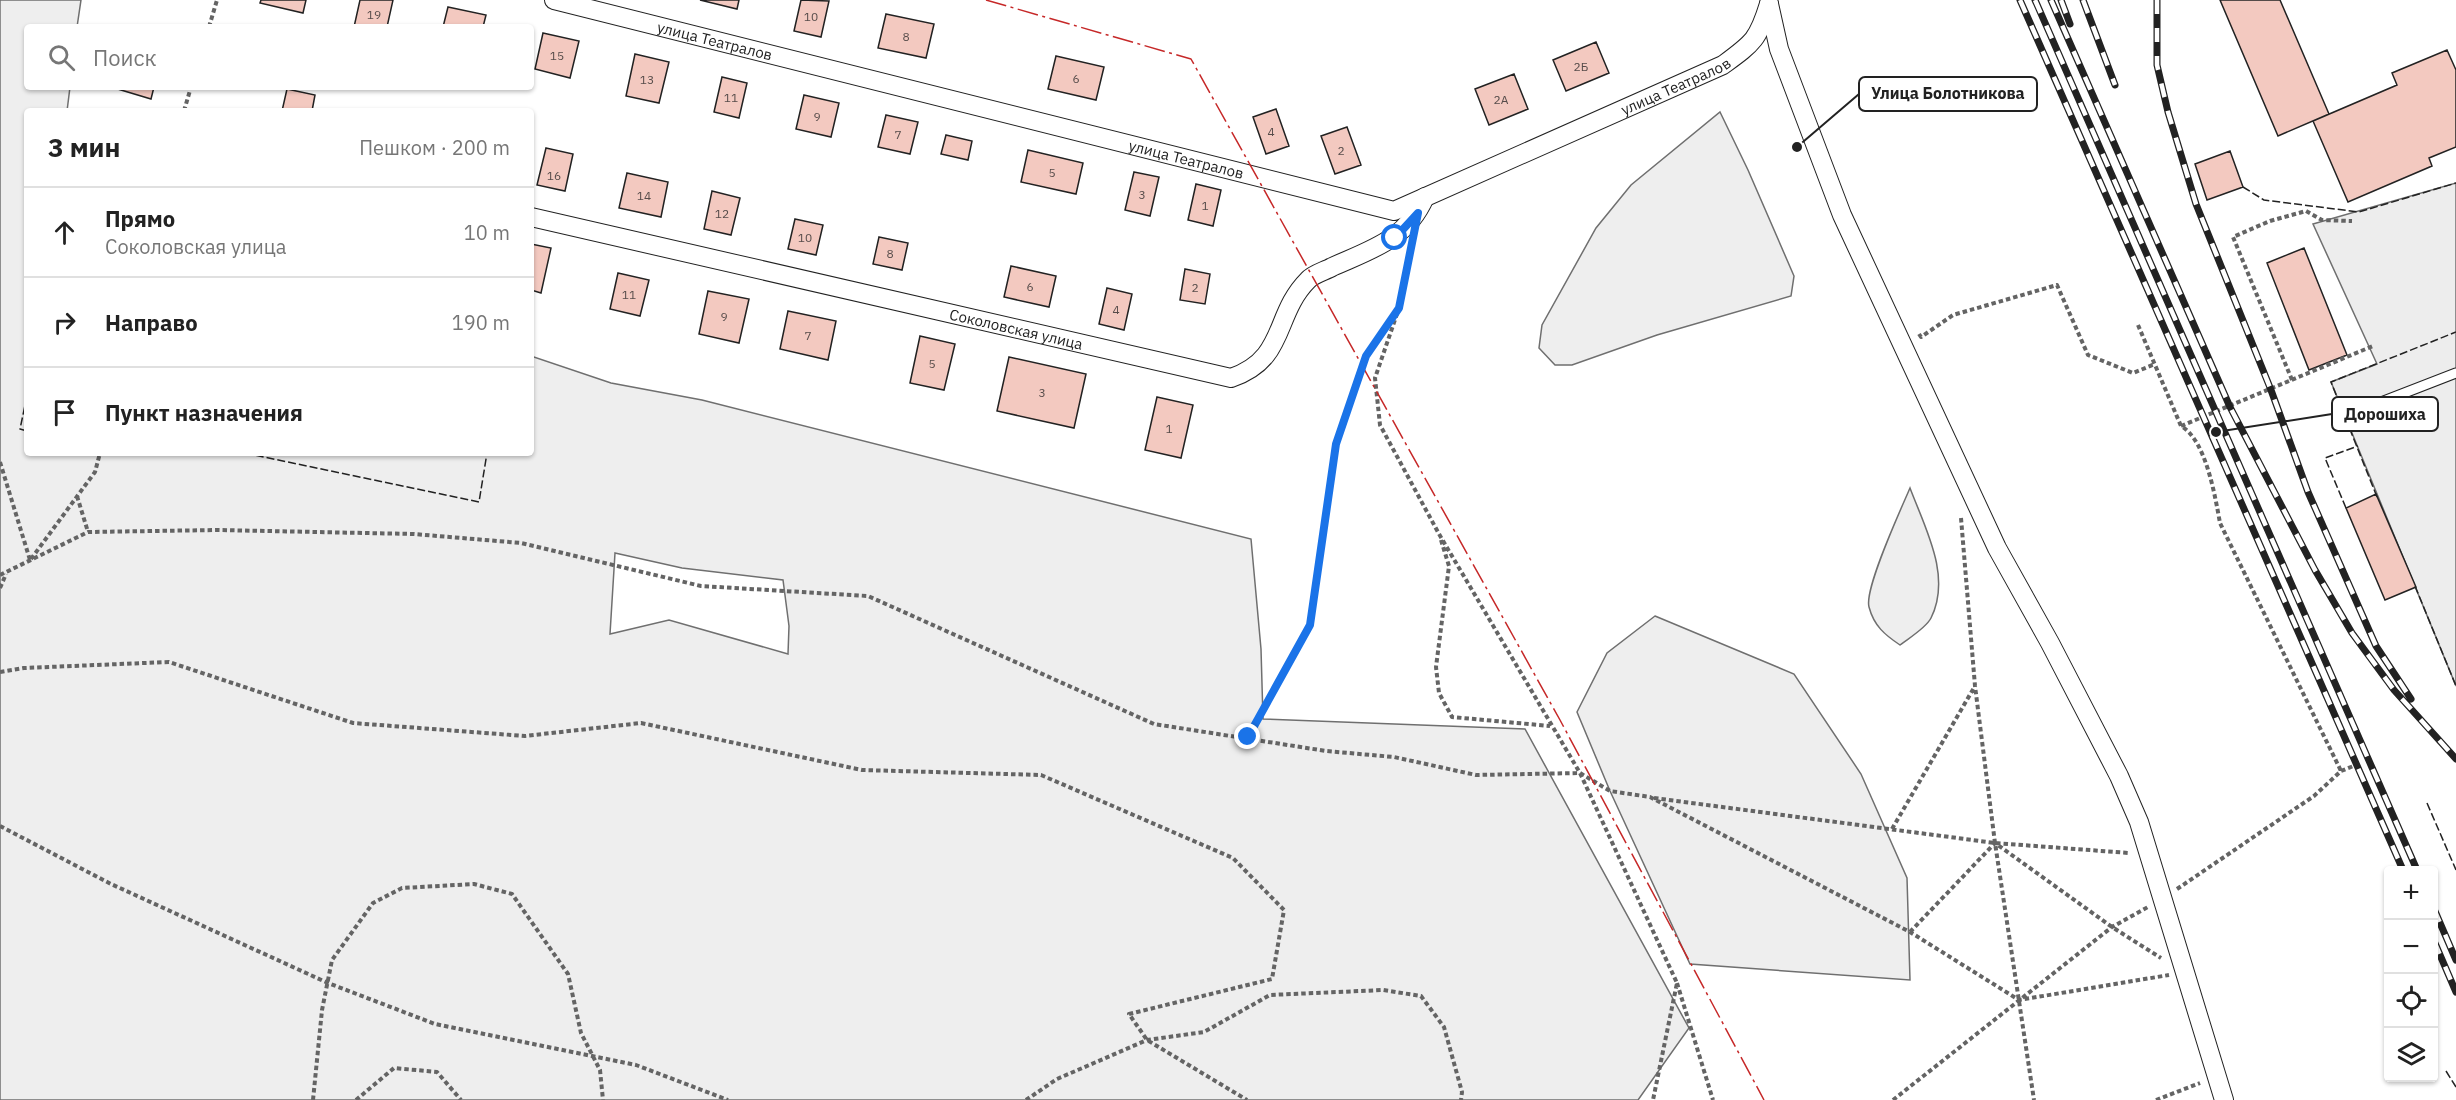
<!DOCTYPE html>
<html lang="ru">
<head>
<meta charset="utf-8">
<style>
  body { margin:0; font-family:"IBM Plex Sans",sans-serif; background:#f2f2f2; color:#222 }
  .controls { position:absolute; right:18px; bottom:18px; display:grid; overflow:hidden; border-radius:6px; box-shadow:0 2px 4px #0004 }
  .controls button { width:54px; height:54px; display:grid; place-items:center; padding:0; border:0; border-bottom:2px solid #e0e0e0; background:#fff; color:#222; font:30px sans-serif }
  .stop { position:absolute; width:18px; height:18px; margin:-14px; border:4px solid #1a73e8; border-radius:50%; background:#fff }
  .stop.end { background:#1a73e8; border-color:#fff; box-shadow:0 2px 6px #0008 }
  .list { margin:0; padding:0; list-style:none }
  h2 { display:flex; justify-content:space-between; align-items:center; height:78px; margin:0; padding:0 24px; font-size:26px }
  h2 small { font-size:20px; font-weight:400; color:#767676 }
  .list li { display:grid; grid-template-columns:39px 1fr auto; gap:18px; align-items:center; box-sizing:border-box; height:90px; padding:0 24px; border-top:2px solid #e0e0e0 }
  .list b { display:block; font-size:22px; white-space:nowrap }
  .list p { margin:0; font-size:20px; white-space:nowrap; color:#767676 }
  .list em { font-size:20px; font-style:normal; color:#767676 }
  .icon { flex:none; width:33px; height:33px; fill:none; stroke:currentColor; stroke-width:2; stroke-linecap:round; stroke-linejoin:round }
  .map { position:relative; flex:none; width:2456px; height:1100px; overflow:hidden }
  .search { position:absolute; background:#fff; box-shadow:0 2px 4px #0004; left:24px; top:24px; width:510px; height:66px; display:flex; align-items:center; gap:15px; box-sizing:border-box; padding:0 21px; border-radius:6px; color:#767676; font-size:22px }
  .panel { position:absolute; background:#fff; box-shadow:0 2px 4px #0004; left:24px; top:108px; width:510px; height:348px; border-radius:6px }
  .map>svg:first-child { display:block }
  .green { fill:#eee; stroke:#6f6f6f; stroke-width:1.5; fill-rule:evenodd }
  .parking { fill:#ededed; stroke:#6f6f6f; stroke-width:1.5 }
  .building { fill:#f3c9c0; stroke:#222; stroke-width:1.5 }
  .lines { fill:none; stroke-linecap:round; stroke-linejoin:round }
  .lane-casing { stroke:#222; stroke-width:11 }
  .street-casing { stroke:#222; stroke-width:20 }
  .path { stroke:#646464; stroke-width:4; stroke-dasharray:4.5 3; stroke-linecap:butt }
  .lane { stroke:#fff; stroke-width:9 }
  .street { stroke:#fff; stroke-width:18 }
  .rail-casing { stroke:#222; stroke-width:7 }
  .rail { stroke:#fff; stroke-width:4.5; stroke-dasharray:14; stroke-linecap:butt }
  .fence { stroke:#222; stroke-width:1.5; stroke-dasharray:8 3; stroke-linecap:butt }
  .power { stroke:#c62828; stroke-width:1.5; stroke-dasharray:21 4.5 3 4.5; stroke-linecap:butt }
  .route { stroke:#1a73e8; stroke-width:8 }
  .labels { text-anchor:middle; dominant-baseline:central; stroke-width:4.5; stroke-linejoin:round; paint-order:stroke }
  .number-label { font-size:12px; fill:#564c4a }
  .street-label { font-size:15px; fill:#222; stroke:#fff }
  .leader { fill:none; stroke:#222; stroke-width:2 }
  .callout-dot { fill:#222; stroke:#fff; stroke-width:2 }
  .callout { fill:#fff; stroke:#222; stroke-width:2 }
  .callout-label { font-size:16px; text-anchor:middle; font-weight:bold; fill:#222 }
</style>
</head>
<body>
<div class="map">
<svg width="2456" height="1100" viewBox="0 0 2456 1100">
  <rect width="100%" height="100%" fill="#fff"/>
  <!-- green -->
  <path class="green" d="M0,0H81L77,27H27V87H70L67,111H27V453H531V356L611,383L702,400L1251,539L1261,649L1263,719L1525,729L1689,1028L1638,1100H0ZM615,553L682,568L783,580L789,626L788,654L669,620L610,634Z
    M1720,112L1748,170L1794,276L1791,296L1657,335L1572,365H1555L1539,348L1542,325L1596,228L1631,185Z
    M1910,488C1925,528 1952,576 1931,618C1926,628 1909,638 1900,645C1885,635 1874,626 1869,607C1864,589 1901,509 1910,488Z
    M1655,616L1794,674L1861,774L1907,878L1910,980L1690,964L1610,791L1577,712L1607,653Z"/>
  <!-- parking -->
  <path class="parking" d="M2456,183V686L2331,382L2377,364L2313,224Z"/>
  <!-- building -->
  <path class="building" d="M261,0H306L303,13L260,3Z
    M360,0H393L387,27H354Z
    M700,0H739L737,9Z
    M801,0L829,1L821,37L794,31Z
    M2220,0H2280L2329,114L2278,136Z
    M448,7L486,15L483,27H443Z
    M886,14L934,24L926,58L878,48Z
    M543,33L579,41L570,78L535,69Z
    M1596,42L1609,73L1566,91L1553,60Z
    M2447,50L2456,70V147L2429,158L2432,166L2348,202L2313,121L2397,85L2392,73Z
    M635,54L669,62L659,103L626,96Z
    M1056,56L1104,67L1096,100L1048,89Z
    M1514,74L1528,109L1489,125L1475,89Z
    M722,77L747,83L739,118L714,112Z
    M111,87H154L151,99Z
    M287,89L315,95L312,111H282Z
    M804,95L839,103L831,137L796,129Z
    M1276,109L1289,146L1266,154L1253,117Z
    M886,115L918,122L910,154L878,147Z
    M1347,127L1361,165L1335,174L1321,136Z
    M946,135L972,141L968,160L941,154Z
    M546,148L573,154L565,191L537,185Z
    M1028,150L1083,163L1076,194L1021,182Z
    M2230,151L2243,187L2207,200L2195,164Z
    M1134,172L1159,177L1150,216L1125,210Z
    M627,173L668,182L661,217L619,208Z
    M1196,184L1221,190L1213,226L1188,220Z
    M712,191L740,198L731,235L704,229Z
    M795,219L823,225L816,255L788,249Z
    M879,237L908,243L902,270L873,264Z
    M531,244L551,248L541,293L531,290Z
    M2304,248L2347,355L2309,370L2267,263Z
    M1011,266L1056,276L1049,307L1004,297Z
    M1185,269L1210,274L1205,304L1180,300Z
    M618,273L649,280L640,316L610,309Z
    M1107,288L1132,294L1124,330L1099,324Z
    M708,291L749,299L739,343L699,334Z
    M788,311L836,321L828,360L780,349Z
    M920,336L955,344L944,390L910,383Z
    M1009,357L1086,374L1074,428L997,411Z
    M1157,397L1193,405L1181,458L1145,450Z
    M2376,494L2416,587L2385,600L2346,508Z"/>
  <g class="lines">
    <defs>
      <path id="lane" d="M2376,404L2456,373"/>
      <g id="street">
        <path id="s1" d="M554,0L1394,211L1723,65C1753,43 1758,40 1769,4"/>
        <path d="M1769,4L1779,49L1842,215L1997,548L2050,643L2119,776L2139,822L2224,1100"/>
        <path id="s2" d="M531,217L1231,378C1287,359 1273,315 1308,280C1313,274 1325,271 1332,267C1372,249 1406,240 1425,197"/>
      </g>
    </defs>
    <!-- lane casing -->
    <use href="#lane" class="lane-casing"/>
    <!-- street casing -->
    <use href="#street" class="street-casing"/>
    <!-- path -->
    <path class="path" d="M209,27L217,0
      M184,111L191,87
      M1411,247L1399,308L1375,378L1380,425L1439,534L1580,773L1677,983L1653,1100
      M2138,325L2181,426C2206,440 2215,496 2220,523L2341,771
      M1919,334L1921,337L1953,315L2057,285L2088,355L2133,373L2155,364
      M2292,380L2233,237L2270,221L2306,211L2322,220L2352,221
      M2181,426L2373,346
      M0,462L30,560
      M77,496L88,532
      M1961,518L1975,686L1995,843L2034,1100
      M1441,540L1449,566L1436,667L1439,693L1452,717L1550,726
      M31,559L95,472L100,453
      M0,575L88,532L218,530L414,534L521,543L701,586L868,596L1154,724L1326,751L1394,757L1476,775L1580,773L1610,791L1650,797L1910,932L2019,1000L2169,975
      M0,588L6,574
      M0,672L24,668L169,662L353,723L525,736L641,723L862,770L1041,775L1233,858L1284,910L1272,979L1129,1014L1147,1040L1247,1100
      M1248,737L1310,625L1336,444L1366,356L1396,314
      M1654,798L1995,843L2129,853
      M0,826L111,884L328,983L435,1024L636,1065L728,1100
      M1892,829L1975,686
      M2177,889L2314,796L2341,771L2356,765
      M1910,932L1995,843L2112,927L2161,958
      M1677,983L1713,1100
      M313,1100L322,1010L332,960L373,903L402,888L474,884L512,894L568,974L581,1033L600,1070L603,1100
      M356,1100L394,1068L437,1072L461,1100
      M1026,1100L1057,1079L1147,1040L1204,1032L1270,995L1383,990L1421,996L1444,1027L1462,1092L1461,1100
      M1893,1100L2112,927L2148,907
      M2156,1100L2200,1083"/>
    <!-- lane -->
    <use href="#lane" class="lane"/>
    <!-- street -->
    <use href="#street" class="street"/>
    <defs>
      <path id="rail" d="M2020,0L2403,870
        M2035,0L2417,870
        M2051,0L2230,407L2315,570L2352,633L2394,690L2456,759
        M2061,0L2070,24
        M2083,0L2115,85
        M2157,0V65L2168,112L2196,204L2271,390L2308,492L2376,646L2411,699
        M2434,909L2456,960
        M2434,941L2456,992"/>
    </defs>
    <!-- rail casing -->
    <use href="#rail" class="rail-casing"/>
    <!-- rail -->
    <use href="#rail" class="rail"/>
    <!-- fence -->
    <path class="fence" d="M2243,187L2264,200L2359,212L2456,183
      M27,396L20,429L27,431
      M86,453H91
      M245,453L479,502L487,453
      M2377,497L2331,382L2456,332
      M2346,508L2325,458L2358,446
      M2415,586L2456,686
      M2427,803L2456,870
      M2446,1071L2456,1087"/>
    <!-- power -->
    <path class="power" d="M986,0L1191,59L1560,720L1764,1100"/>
  </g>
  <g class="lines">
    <!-- route -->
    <path class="route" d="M1248,737L1310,625L1336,444L1366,356L1399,308L1418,213L1395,238"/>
  </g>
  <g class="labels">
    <!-- number labels -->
    <g class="number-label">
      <text x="374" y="14">19</text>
      <text x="811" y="16">10</text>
      <text x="906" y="36">8</text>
      <text x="557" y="55">15</text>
      <text x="1581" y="66">2Б</text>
      <text x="1076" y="78">6</text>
      <text x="647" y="79">13</text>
      <text x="731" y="97">11</text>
      <text x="1501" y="99">2А</text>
      <text x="817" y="116">9</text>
      <text x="1271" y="131">4</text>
      <text x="898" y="134">7</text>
      <text x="1341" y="150">2</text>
      <text x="1052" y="172">5</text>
      <text x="554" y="175">16</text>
      <text x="1142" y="194">3</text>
      <text x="644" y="195">14</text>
      <text x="1205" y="205">1</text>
      <text x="722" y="213">12</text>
      <text x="805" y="237">10</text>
      <text x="890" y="253">8</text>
      <text x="1030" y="286">6</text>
      <text x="1195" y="287">2</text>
      <text x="629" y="294">11</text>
      <text x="1116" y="309">4</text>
      <text x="724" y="316">9</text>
      <text x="808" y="335">7</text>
      <text x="932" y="363">5</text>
      <text x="1042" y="392">3</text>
      <text x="1169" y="428">1</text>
    </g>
    <!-- street labels -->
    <g class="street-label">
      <text stroke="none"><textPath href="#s1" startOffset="166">улица Театралов</textPath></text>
      <text stroke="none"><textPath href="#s1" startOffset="1174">улица Театралов</textPath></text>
      <text stroke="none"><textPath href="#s1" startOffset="652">улица Театралов</textPath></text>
      <text stroke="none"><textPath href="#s2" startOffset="498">Соколовская улица</textPath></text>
    </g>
  </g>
  <!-- callouts -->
  <path class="leader" d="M1797 147L1859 94M2216 432L2332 414"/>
  <g class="callout-dot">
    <circle cx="1797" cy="147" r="6"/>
    <circle cx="2216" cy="432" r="6"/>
  </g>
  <g class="callout">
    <rect x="1859" y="77" width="178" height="34" rx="6"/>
    <rect x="2332" y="397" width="106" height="34" rx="6"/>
  </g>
  <g class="callout-label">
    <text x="1948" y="99">Улица Болотникова</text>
    <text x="2385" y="420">Дорошиха</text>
  </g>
</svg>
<div class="controls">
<button>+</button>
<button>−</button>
<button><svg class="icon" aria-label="locate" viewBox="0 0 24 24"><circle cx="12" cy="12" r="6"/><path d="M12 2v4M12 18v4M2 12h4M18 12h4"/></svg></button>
<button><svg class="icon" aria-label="layers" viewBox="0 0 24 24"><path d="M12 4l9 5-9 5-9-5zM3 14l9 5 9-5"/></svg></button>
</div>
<div class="stop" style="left:1395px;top:238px"></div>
<div class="stop end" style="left:1248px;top:737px"></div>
<div class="search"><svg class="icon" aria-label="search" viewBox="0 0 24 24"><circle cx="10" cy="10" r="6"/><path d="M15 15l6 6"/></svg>Поиск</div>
<section class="panel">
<h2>3 мин<small>Пешком · 200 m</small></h2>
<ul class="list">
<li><svg class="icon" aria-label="ahead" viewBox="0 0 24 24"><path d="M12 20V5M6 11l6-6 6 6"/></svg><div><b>Прямо</b><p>Соколовская улица</p></div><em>10 m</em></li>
<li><svg class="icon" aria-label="right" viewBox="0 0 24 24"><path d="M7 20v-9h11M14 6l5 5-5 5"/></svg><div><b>Направо</b></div><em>190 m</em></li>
<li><svg class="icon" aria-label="arrive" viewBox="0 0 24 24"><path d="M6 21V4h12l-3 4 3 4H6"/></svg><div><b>Пункт назначения</b></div></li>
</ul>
</section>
</div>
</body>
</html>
